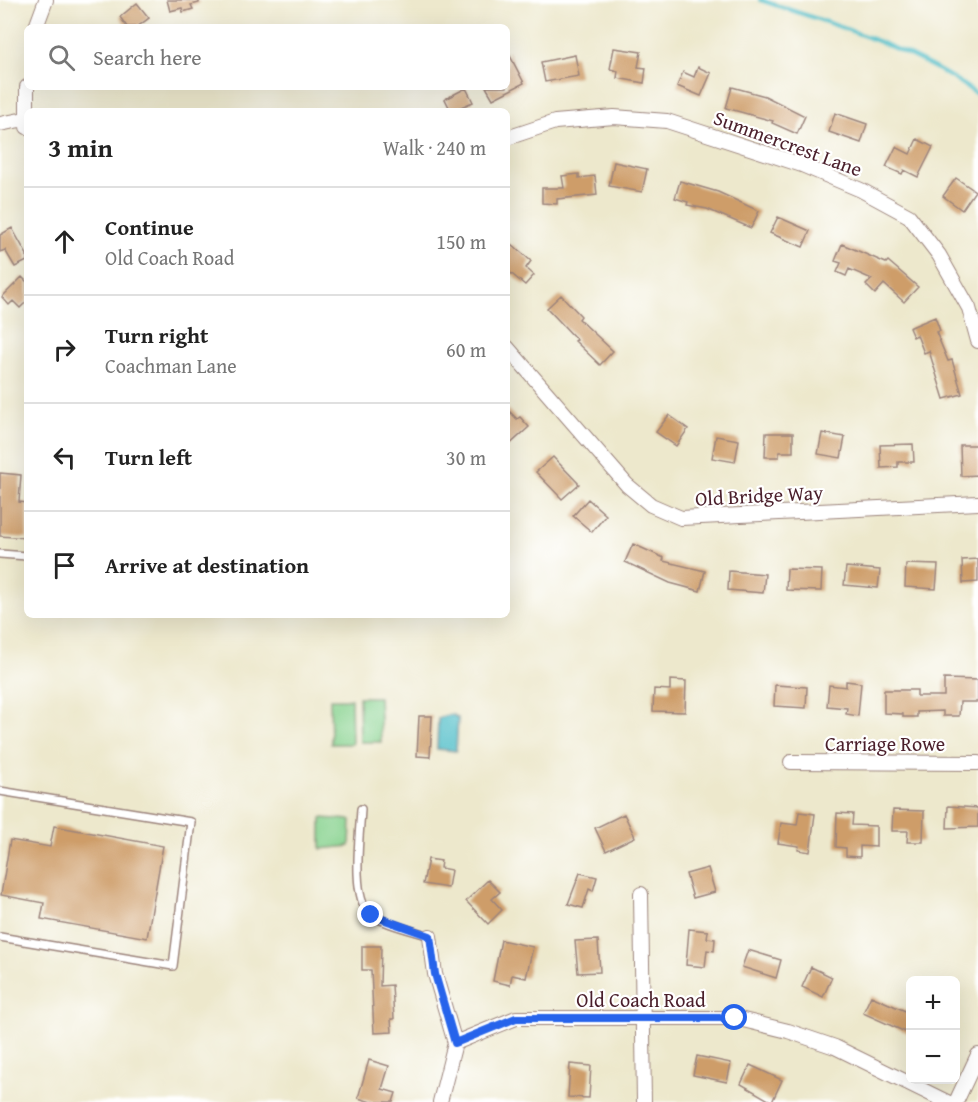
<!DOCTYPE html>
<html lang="en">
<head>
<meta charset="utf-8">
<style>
  body { margin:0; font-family:"Gentium Book Plus",serif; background:#f6f6f6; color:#222 }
  .controls { position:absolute; right:18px; bottom:18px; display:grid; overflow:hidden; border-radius:9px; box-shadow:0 6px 24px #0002 }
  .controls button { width:54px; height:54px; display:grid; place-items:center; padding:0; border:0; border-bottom:2px solid #e0e0e0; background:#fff; color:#222; font:30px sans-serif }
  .stop { position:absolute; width:18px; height:18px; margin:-14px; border:4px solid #2563eb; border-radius:50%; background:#fff }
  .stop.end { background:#2563eb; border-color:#fff; box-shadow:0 2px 6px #0008 }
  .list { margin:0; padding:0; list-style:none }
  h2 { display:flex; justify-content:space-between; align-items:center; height:78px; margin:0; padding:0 24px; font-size:26px }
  h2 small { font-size:20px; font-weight:400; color:#767676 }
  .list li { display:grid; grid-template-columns:39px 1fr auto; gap:18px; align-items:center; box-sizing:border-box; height:108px; padding:0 24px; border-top:2px solid #e0e0e0 }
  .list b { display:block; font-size:22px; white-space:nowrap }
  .list p { margin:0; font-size:20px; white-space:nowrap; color:#767676 }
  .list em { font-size:20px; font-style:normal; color:#767676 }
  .icon { flex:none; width:33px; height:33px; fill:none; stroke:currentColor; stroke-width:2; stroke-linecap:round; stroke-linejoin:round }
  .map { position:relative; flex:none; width:978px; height:1102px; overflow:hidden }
  .search { position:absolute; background:#fff; box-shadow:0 6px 24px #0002; left:24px; top:24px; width:486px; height:66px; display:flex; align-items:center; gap:15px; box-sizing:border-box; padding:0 21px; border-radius:9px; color:#767676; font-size:22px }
  .panel { position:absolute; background:#fff; box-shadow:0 6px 24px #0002; left:24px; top:108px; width:486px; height:510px; border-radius:9px }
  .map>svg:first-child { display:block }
  .green { fill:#89d390; stroke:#6a795e; stroke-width:1.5 }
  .water { fill:#52bfc9; stroke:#4e6f7a; stroke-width:1.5 }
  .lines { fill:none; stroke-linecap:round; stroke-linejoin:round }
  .stream { stroke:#52bfc9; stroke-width:4 }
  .building { fill:#ce9d69 }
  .lane-casing { stroke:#9c847c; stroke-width:10 }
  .street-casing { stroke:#9c847c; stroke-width:16 }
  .lane { stroke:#fff; stroke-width:7 }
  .street { stroke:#fff; stroke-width:14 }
  .route { stroke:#2563eb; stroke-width:8 }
  .labels { text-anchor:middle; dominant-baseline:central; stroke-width:4.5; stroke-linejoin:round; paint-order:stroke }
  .street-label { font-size:20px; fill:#4a1f2b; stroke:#fff }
</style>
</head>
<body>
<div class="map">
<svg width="978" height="1102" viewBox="0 0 978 1102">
  <rect width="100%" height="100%" fill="#fff"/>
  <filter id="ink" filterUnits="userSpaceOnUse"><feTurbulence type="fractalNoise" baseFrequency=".0167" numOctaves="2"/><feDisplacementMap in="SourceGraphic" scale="12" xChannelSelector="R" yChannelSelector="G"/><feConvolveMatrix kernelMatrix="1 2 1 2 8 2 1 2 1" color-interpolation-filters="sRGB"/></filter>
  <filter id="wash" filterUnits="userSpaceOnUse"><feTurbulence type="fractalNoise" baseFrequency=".008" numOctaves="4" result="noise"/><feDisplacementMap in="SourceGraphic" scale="24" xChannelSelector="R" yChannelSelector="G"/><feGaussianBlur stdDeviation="1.35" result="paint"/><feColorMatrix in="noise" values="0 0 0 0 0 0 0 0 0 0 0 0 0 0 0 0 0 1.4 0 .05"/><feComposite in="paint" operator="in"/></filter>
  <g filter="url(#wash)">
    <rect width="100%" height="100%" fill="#ede8cc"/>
    <!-- green -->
    <path class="green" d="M359,697H379L381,742H360Z
      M330,699H351L352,744H331Z
      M321,818L351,820L350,846L321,849Z"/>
    <!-- water -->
    <path class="water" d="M451,714L458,718L456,751L437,749L438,718Z"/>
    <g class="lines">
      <!-- stream -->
      <path class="stream" d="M760,0C834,24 915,49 978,95"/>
    </g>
    <g id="blocks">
      <!-- building -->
      <path class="building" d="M167,0H199V3L191,5L193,9L183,12L182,8L170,11Z
        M137,3L149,18L137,27H127L120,17Z
        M614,48L641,52L638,67L646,68L644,83L617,78L618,71L610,69Z
        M507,50L524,83L493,99L486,87H507Z
        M575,55L579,76L545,82L541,62Z
        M698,67L711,73L701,96L677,86L683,72L694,77Z
        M732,87L765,96L805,116L797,134L772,123L773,121L726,108Z
        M466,88L473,102L451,111L445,99Z
        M835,113L867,124L861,143L829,132Z
        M917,139L933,147L918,177L904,170L902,174L886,167L896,147L910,154Z
        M614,162L647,169L642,192L609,186Z
        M579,174V178L595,176L597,195L557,199V204L542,203V188H564L562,176Z
        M956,178L975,191L962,210L943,196Z
        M680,181L718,192L759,211L751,228L707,209L687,205L688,202L675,198Z
        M778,217L810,231L803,247L770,233Z
        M12,228L27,255V261L15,267L5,250L0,252V235Z
        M512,244L531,261L526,268L534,275L525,285L507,270V249Z
        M842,244L886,263L888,261L918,287L904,302L884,284L875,294L866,285L872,279L849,269L846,276L837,272L841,263L835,261Z
        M22,277L27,282V301L20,308L13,301L9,305L2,297Z
        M561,295L581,316L579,319L613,351L600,365L575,341L577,340L547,308Z
        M935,317L940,331L936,332L948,361L952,360L962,394L944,399L929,351L924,353L917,335L913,337L909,328Z
        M507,409L517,419L520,417L529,427L507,447Z
        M669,415L688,429L676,446L656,432Z
        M766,433H793V452H779V457H765Z
        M822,433L845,437L841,458L818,454Z
        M716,436L739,440L735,462L712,458Z
        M913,444L914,462H898V467L881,468L880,445Z
        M960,445H978V475L961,476Z
        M553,457L579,484L562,499L536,472Z
        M0,473L21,475L19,502L27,503V538L0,536Z
        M588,499L606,515L592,532L573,516Z
        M633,544L664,558L663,561L705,571L700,591L670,583L625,562Z
        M978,559V582L963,583L962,560Z
        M906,564L938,565L936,589L905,587Z
        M846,567L880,570L878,588L844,585Z
        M787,569L822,570L821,591L786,590Z
        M729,571L765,574L763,593L728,590Z
        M944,679L978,680V702H960L959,716H943V711L917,712V717H903V714L884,713V690H917V696H944Z
        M670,680L686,681L685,712L653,711L654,689L670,690Z
        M846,681L861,683L858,716L846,714L847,708L827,706L829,685L846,687Z
        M775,685L807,687L806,708L774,706Z
        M419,716H432L430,757L417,756Z
        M948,806L978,808V827L947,828Z
        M893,810L924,811L923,842H907L908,831H892Z
        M799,812L815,814L810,852L798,850L799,846L778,843L781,823L797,825Z
        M837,813L853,814L852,825L876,826V847L860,846V857L846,856V848L836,847Z
        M624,814L635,837L606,851L595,828Z
        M54,826L163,846L147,938L41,919L44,903L1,895L10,840L50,847Z
        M428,859L441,861L440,868L451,870L448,888L423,884Z
        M708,868L715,892L693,898L686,874Z
        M580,873L597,877L593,891L589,889L583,908L568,904Z
        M488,880L500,892L492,899L502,910L488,924L466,901Z
        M689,929L708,931L707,938L715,939L714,951L707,950L705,967L686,965Z
        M501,940L533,947L526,978L512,975L510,985L493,981Z
        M598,940L600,972L578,973L575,941Z
        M362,946H381L380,986L392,985L394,1019H391L392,1032L374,1033L371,970H362Z
        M748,950L781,960L776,978L742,967Z
        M811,967L832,977L823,997L802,987Z
        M871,996L910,1013V1034L863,1013Z
        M697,1056L731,1063L727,1082L693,1075Z
        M369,1060L389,1066L382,1089L396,1093L393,1102H371L358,1098Z
        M570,1064L591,1066L589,1098L568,1097Z
        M750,1065L782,1080L772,1102L741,1084Z"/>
    </g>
  </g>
  <g filter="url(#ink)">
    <use href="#blocks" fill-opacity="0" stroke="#9c847c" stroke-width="1.5"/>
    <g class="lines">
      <defs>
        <path id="lane" d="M0,554L27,556
          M0,791L191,822L173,966L0,937
          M361,809C360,833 351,896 369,913C380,923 415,931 430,936"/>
        <path id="street" d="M36,27L46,0
          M0,124L25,119
          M27,127V87
          M507,138L555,122L614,117L667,121L802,165L861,190L909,216L939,255L969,308L978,341
          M507,347L627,485L651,505L681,518L978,503
          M791,762L978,763
          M641,894L644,1102
          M430,936L435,974L455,1043
          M455,1043L516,1018H735L788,1031L835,1047L947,1102
          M440,1102L455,1043
          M956,1102L978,1055"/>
      </defs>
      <!-- lane casing -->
      <use href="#lane" class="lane-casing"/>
      <!-- street casing -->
      <use href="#street" class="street-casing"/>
      <!-- lane -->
      <use href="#lane" class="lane"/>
      <!-- street -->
      <use href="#street" class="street"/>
    </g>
  </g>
  <g class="lines" filter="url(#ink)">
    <!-- route -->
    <path class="route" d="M371,915L430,936L435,974L455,1043L516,1018H735"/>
  </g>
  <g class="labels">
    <!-- street labels -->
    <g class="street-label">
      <text transform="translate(788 143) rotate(20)">Summercrest Lane</text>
      <text transform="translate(759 495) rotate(-3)">Old Bridge Way</text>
      <text x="885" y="743">Carriage Rowe</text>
      <text x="641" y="999">Old Coach Road</text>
    </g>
  </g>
</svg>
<div class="controls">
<button>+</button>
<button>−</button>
</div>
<div class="stop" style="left:735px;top:1018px"></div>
<div class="stop end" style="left:371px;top:915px"></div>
<div class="search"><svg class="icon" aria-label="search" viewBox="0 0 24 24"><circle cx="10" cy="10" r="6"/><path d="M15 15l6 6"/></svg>Search here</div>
<section class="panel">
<h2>3 min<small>Walk · 240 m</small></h2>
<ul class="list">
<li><svg class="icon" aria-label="ahead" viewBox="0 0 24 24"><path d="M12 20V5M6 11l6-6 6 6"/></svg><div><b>Continue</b><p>Old Coach Road</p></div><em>150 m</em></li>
<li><svg class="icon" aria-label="right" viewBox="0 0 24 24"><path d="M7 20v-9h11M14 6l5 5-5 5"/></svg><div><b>Turn right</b><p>Coachman Lane</p></div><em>60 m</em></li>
<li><svg class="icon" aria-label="left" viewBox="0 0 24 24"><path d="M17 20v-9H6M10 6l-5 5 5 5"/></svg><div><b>Turn left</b></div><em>30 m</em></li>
<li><svg class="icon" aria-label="arrive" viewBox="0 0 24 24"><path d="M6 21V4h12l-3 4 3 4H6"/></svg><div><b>Arrive at destination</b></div></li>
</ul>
</section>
</div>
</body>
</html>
